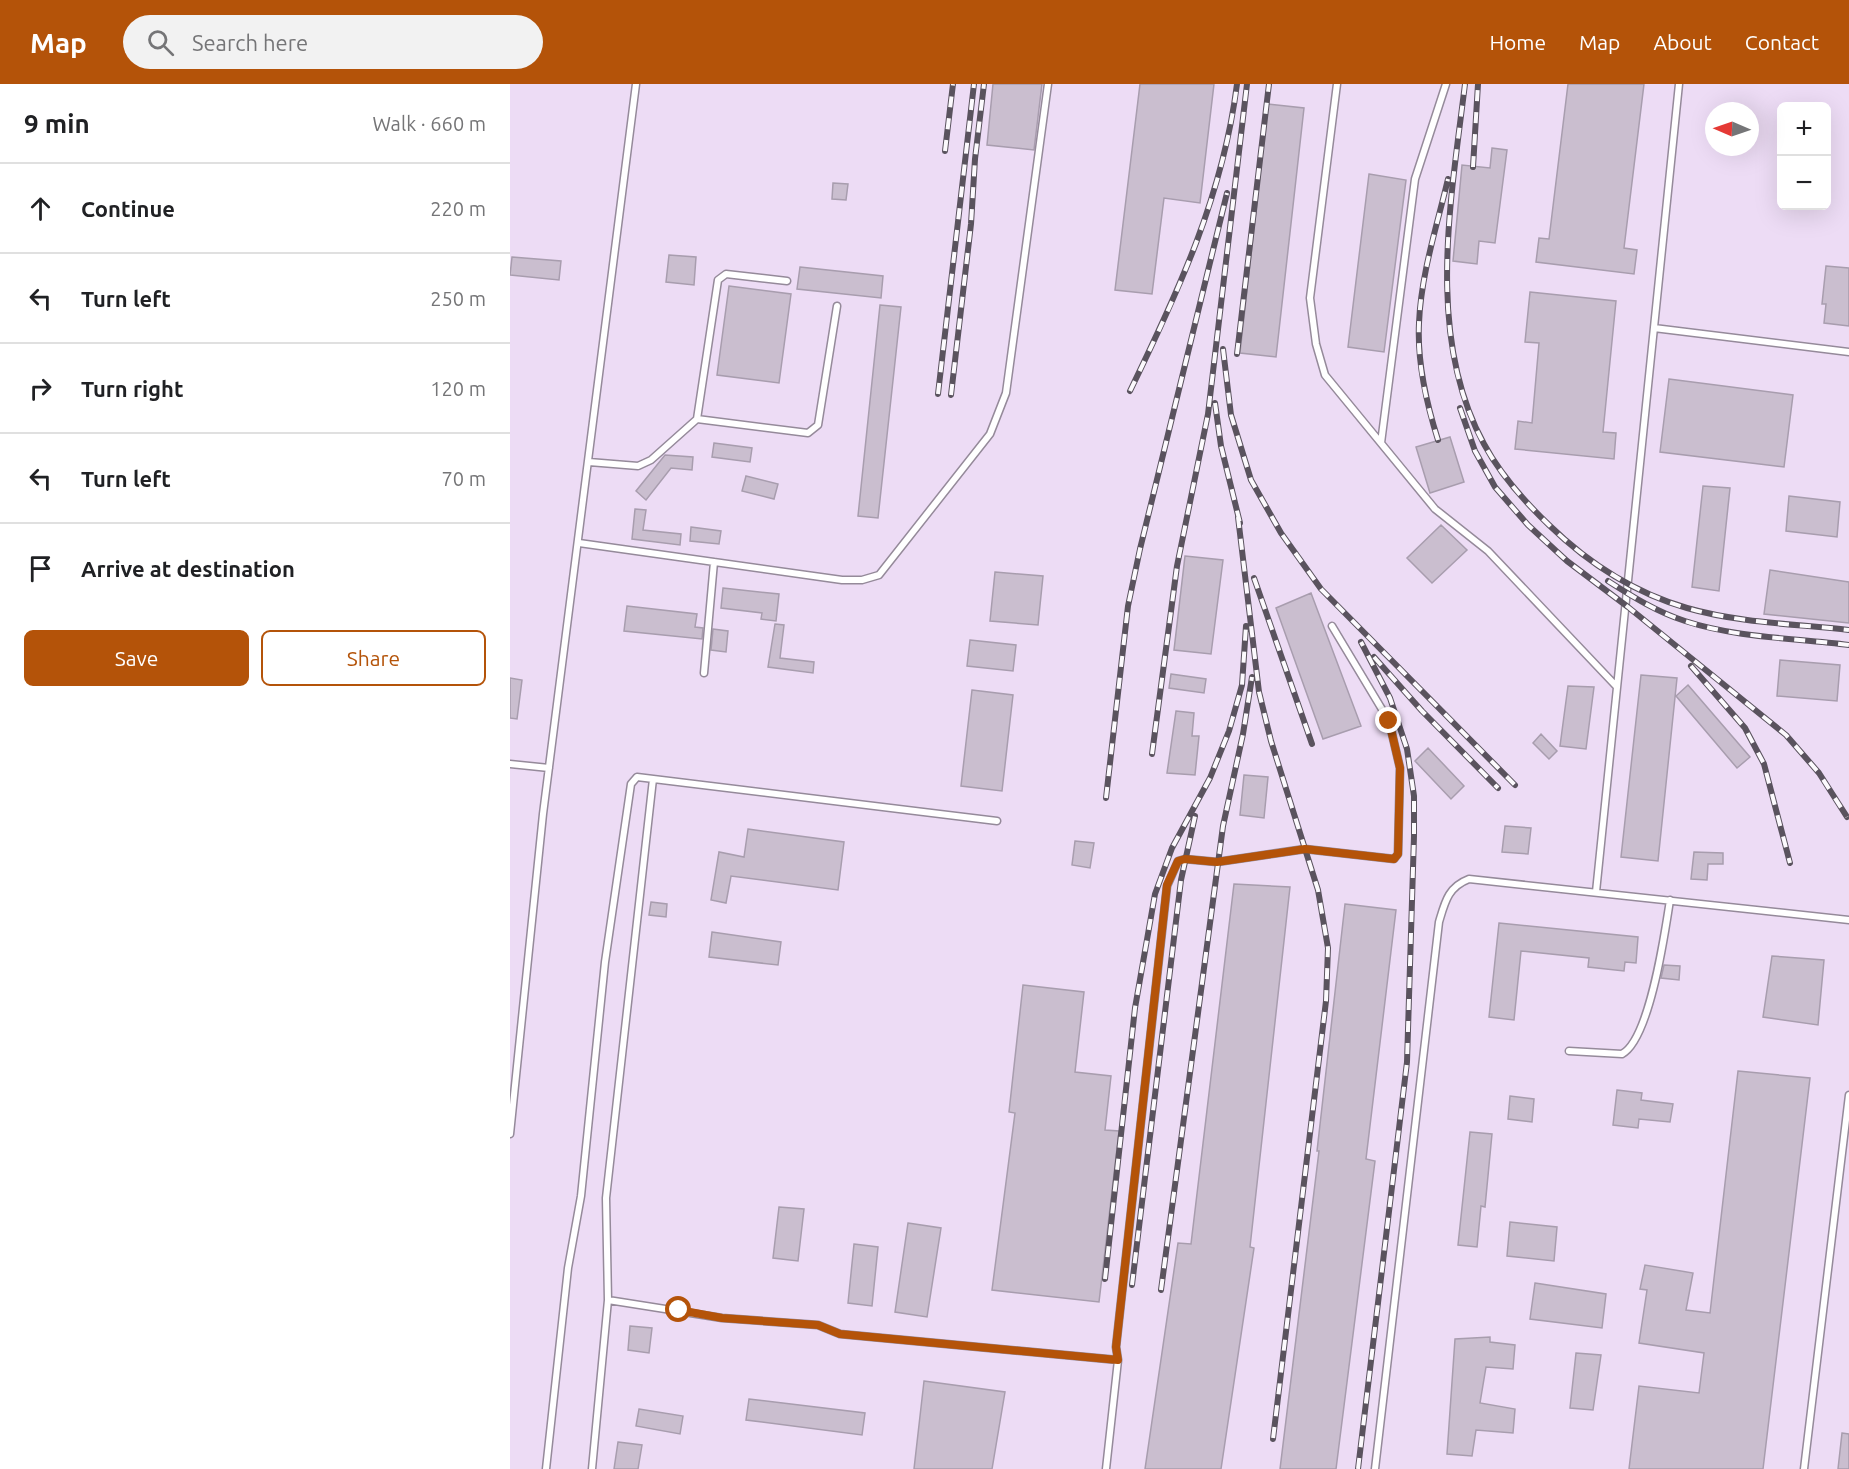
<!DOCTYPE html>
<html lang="en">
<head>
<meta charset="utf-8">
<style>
  body { margin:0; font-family:Ubuntu,sans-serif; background:#f2f2f2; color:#202124 }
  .controls { position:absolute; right:18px; top:18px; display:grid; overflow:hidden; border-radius:9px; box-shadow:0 6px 24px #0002 }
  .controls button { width:54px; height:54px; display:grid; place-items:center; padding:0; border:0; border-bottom:2px solid #e0e0e0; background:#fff; color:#202124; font:30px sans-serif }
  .compass { position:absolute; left:1195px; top:18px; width:54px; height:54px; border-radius:50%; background:#fff; box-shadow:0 6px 24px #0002; rotate:272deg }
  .stop { position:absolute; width:18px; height:18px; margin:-14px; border:4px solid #b45309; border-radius:50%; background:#fff }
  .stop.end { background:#b45309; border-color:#fff; box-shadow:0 2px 6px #0008 }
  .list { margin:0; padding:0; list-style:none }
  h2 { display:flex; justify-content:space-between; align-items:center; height:78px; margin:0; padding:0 24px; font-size:26px }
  h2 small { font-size:20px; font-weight:400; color:#757577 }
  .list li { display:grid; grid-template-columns:39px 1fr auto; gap:18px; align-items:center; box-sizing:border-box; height:90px; padding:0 24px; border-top:2px solid #e0e0e0 }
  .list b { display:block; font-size:22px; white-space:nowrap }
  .list em { font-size:20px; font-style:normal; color:#757577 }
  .actions { display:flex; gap:12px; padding:18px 24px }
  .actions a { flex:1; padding:14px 0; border:2px solid #b45309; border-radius:9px; text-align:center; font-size:21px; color:#b45309 }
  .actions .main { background:#b45309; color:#fff }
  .icon { flex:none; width:33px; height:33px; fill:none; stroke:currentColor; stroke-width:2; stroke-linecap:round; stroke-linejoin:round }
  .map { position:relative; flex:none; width:1339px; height:1385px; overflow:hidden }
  header { display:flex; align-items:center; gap:36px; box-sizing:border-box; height:84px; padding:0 30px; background:#b45309; color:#fff }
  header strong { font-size:28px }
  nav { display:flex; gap:33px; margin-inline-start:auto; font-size:21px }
  .search { width:420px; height:54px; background:#f2f2f2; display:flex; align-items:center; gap:15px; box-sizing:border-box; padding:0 21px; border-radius:33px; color:#757577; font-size:22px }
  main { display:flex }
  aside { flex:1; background:#fff }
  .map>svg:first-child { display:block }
  .built { fill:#eddcf5; fill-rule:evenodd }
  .building { fill:#cabecf; stroke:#a89dae; stroke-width:1.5 }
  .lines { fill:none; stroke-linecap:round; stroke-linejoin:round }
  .lane-casing { stroke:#958a9a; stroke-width:9 }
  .lane { stroke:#fff; stroke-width:6 }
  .rail-casing { stroke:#5a535e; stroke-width:6 }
  .rail { stroke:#fcfafd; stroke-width:4; stroke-dasharray:11; stroke-linecap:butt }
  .route { stroke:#b45309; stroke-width:8 }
</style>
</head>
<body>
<header>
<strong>Map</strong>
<div class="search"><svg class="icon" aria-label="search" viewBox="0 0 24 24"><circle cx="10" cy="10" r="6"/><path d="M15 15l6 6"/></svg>Search here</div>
<nav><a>Home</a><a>Map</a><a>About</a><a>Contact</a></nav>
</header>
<main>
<aside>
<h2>9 min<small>Walk · 660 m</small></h2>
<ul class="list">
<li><svg class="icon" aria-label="ahead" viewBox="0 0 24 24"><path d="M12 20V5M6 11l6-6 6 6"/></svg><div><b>Continue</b></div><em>220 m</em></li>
<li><svg class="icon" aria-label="left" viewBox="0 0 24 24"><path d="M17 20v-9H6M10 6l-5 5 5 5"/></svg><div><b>Turn left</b></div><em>250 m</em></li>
<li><svg class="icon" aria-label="right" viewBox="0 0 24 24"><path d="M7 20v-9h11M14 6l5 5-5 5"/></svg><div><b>Turn right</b></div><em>120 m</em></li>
<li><svg class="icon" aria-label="left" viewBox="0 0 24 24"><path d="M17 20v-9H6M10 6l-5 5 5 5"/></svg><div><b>Turn left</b></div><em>70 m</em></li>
<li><svg class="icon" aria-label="arrive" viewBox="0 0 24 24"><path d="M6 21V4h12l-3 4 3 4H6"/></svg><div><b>Arrive at destination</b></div></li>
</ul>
<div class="actions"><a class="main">Save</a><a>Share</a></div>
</aside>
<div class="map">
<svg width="1339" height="1385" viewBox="0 0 1339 1385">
  <rect width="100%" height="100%" fill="#f5e8fb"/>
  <!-- built -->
  <path class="built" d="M0,0H1339V1385H0ZM1272,22H1316V122H1272ZM1204,27H1240V63H1204Z"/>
  <!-- building -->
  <path class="building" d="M483,0H532L524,66L477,61Z
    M630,0H704L690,119L654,114L642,210L605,206Z
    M1058,0H1134L1114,164L1127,166L1124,190L1026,178L1029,154L1039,155Z
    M758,20L794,24L766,273L730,269Z
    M982,64L997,66L985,159L969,157L967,180L943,177L952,81L980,84Z
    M859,90L896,96L874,268L838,263Z
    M323,99L338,100L336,116L322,115Z
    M159,171L186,173L184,201L156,198Z
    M2,173L51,177L49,196L0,191Z
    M1316,182L1339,184V242L1314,239L1316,220H1312Z
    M290,183L373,192L371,214L287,205Z
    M219,202L281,210L269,299L207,291Z
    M1020,208L1106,217L1093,348L1106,349L1104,375L1005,365L1008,337L1022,339L1029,259L1015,258Z
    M370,221L391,223L368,434L348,432Z
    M1159,295L1283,311L1274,383L1150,368Z
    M940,353L954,398L920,409L906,363Z
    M204,359L242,364L240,378L202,373Z
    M155,371L183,373L182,386L161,384L136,416L126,407Z
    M236,392L268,400L264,415L232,407Z
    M1193,402L1220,404L1209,507L1182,503Z
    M1279,412L1330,418L1327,453L1276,447Z
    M125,425L136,426L133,446L171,450L170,461L122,455Z
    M931,441L957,466L922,499L897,474Z
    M181,443L211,447L209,460L180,457Z
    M675,472L713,476L701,570L664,566Z
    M1260,486L1339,498V539L1254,530Z
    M485,488L533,492L528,541L480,537Z
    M213,504L269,510L266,537L251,535L252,529L211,524Z
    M801,509L851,642L813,655L766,524Z
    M117,522L187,530L185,543L193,544L192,555L114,547Z
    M265,540L274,541L270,574L304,578L303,589L258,583Z
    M203,545L218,547L216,568L201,566Z
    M460,556L506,561L503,587L457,582Z
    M1270,576L1330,581L1327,617L1267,612Z
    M661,590L696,595L694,609L659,604Z
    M1131,591L1167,594L1148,777L1111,773Z
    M0,594L12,596L7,635L0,634Z
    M1178,601L1240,673L1227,684L1166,612Z
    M1058,602L1084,603L1076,665L1050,662Z
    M462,606L503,611L492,707L451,702Z
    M666,627L684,629L682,652H689L685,691L657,689Z
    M1031,650L1047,667L1039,675L1023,659Z
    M918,664L954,702L941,715L905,677Z
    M734,691L758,693L754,734L730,731Z
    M995,742L1021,744L1018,770L992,768Z
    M238,745L334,758L328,806L221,792L216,819L201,816L209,768L234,773Z
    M565,757L584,759L580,784L562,781Z
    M1184,768L1213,769V780H1198L1197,796L1181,795Z
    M724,800L780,803L740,1163L744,1164L711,1385H635L668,1159L681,1160Z
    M141,818L157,820L156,833L139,831Z
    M835,820L886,826L856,1075L865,1077L826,1385H770L809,1067H807Z
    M989,839L1128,853L1126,879L1115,878L1114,887L1078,883L1079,874L1011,867L1004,936L979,933Z
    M202,848L271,858L268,881L199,873Z
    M1262,872L1314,876L1308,941L1253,933Z
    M1154,881L1170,882L1169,896L1151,894Z
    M513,901L574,908L565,988L601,992L595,1046L609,1047L589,1218L482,1206L505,1029L499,1028Z
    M1228,987L1300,994L1253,1385H1119L1129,1302L1189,1309L1194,1269L1129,1259L1137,1206L1130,1205L1135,1181L1183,1189L1176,1226L1200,1229Z
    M1107,1006L1132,1009L1131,1016L1163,1020L1160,1038L1129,1035L1128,1044L1103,1041Z
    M1000,1012L1024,1015L1022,1038L998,1035Z
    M960,1048L982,1050L975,1123L971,1122L967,1163L948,1161Z
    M269,1123L294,1125L288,1177L263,1174Z
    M1000,1138L1047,1143L1044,1177L997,1172Z
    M398,1139L431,1144L417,1233L385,1228Z
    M344,1160L368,1163L362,1222L338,1219Z
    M1025,1199L1096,1210L1092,1244L1020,1235Z
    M120,1242L142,1244L139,1269L118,1266Z
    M980,1253V1258L1005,1261L1003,1285L976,1283L970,1319L1005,1325L1003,1349L966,1346L962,1372L937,1370L945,1255Z
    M1066,1269L1091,1271L1083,1326L1060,1324Z
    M414,1297L495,1308L482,1385H404Z
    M239,1315L355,1329L352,1351L236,1336Z
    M129,1325L173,1332L170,1350L126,1342Z
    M1332,1349L1339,1350V1385H1328Z
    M108,1358L132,1361L128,1385H104Z"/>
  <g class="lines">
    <defs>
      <path id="lane" d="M827,0L800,214L806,260L815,291L925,425L978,467L1107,603
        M1144,244L1339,268
        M187,335L298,349L308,341L327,222
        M871,359L905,95L936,0
        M79,378L128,382L141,376L187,335L208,196L216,190L277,197
        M69,459L332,496H352L369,491L480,350L496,309L538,0
        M194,589L204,478
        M0,680L39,684
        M1086,808L1169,0
        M1059,967L1112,970C1140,955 1155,848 1160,816
        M0,1050L33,730L126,0
        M98,1216L212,1234L308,1241L330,1250L608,1276
        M36,1385L58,1184L71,1112L95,878L121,700L127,693L487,737
        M82,1385L98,1216L96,1114L143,695
        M596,1385L608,1276L606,1263L657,802L668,777L675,775L707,778L795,765L884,775L888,770L890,684L879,637L822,542
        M865,1385L929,838C935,818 938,803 959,795L1339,836
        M1294,1385L1339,1011"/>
    </defs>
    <!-- lane casing -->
    <use href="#lane" class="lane-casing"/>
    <!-- lane -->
    <use href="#lane" class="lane"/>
    <defs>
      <path id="rail" d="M955,0C941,116 915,252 974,360C990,390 1015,418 1039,441C1078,479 1125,509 1177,524C1229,539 1286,540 1339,546
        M435,67L443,0
        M963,83L968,0
        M713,265L721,331L741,396L771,449L811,505L1005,701
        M727,270L759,0
        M620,307C668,208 713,112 727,0
        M428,310L464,0
        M441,311L461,140L465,75L474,0
        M705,319L711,362L730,439
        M950,324L965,367L985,403L1018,441L1057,477L1118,523L1276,651L1309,689L1337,733
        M928,356C916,318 907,279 909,239C911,190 927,142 938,95
        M728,433L749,608L761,657L808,806L818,864L816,917L763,1355
        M744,494L802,660
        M1098,497C1123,513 1147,528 1175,537C1227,554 1285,554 1339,561
        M864,573L912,627L988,704
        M1181,582L1235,644L1254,680L1280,779
        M642,670L667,482L698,330L737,0
        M596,714L618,522L630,465L717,109
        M595,1195L625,924L645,810L662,764L700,694L719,647L732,601L736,542
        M622,1201L671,796L685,732
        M651,1206L713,742L733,650L742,593
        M848,1385L897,978L904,752V712L897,665L880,614L851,558"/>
    </defs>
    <!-- rail casing -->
    <use href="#rail" class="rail-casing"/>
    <!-- rail -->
    <use href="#rail" class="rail"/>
  </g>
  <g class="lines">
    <!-- route -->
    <path class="route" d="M169,1226L212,1234L308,1241L330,1250L608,1276L606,1263L657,801L668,777L675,775L707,778L795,765L884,775L888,770L890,684L879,637"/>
  </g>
</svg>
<div class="controls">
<button>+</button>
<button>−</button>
</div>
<svg class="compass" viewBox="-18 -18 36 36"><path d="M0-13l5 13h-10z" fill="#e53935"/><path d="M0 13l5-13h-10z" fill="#757577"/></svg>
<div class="stop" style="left:169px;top:1226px"></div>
<div class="stop end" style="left:879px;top:637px"></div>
</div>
</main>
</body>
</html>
